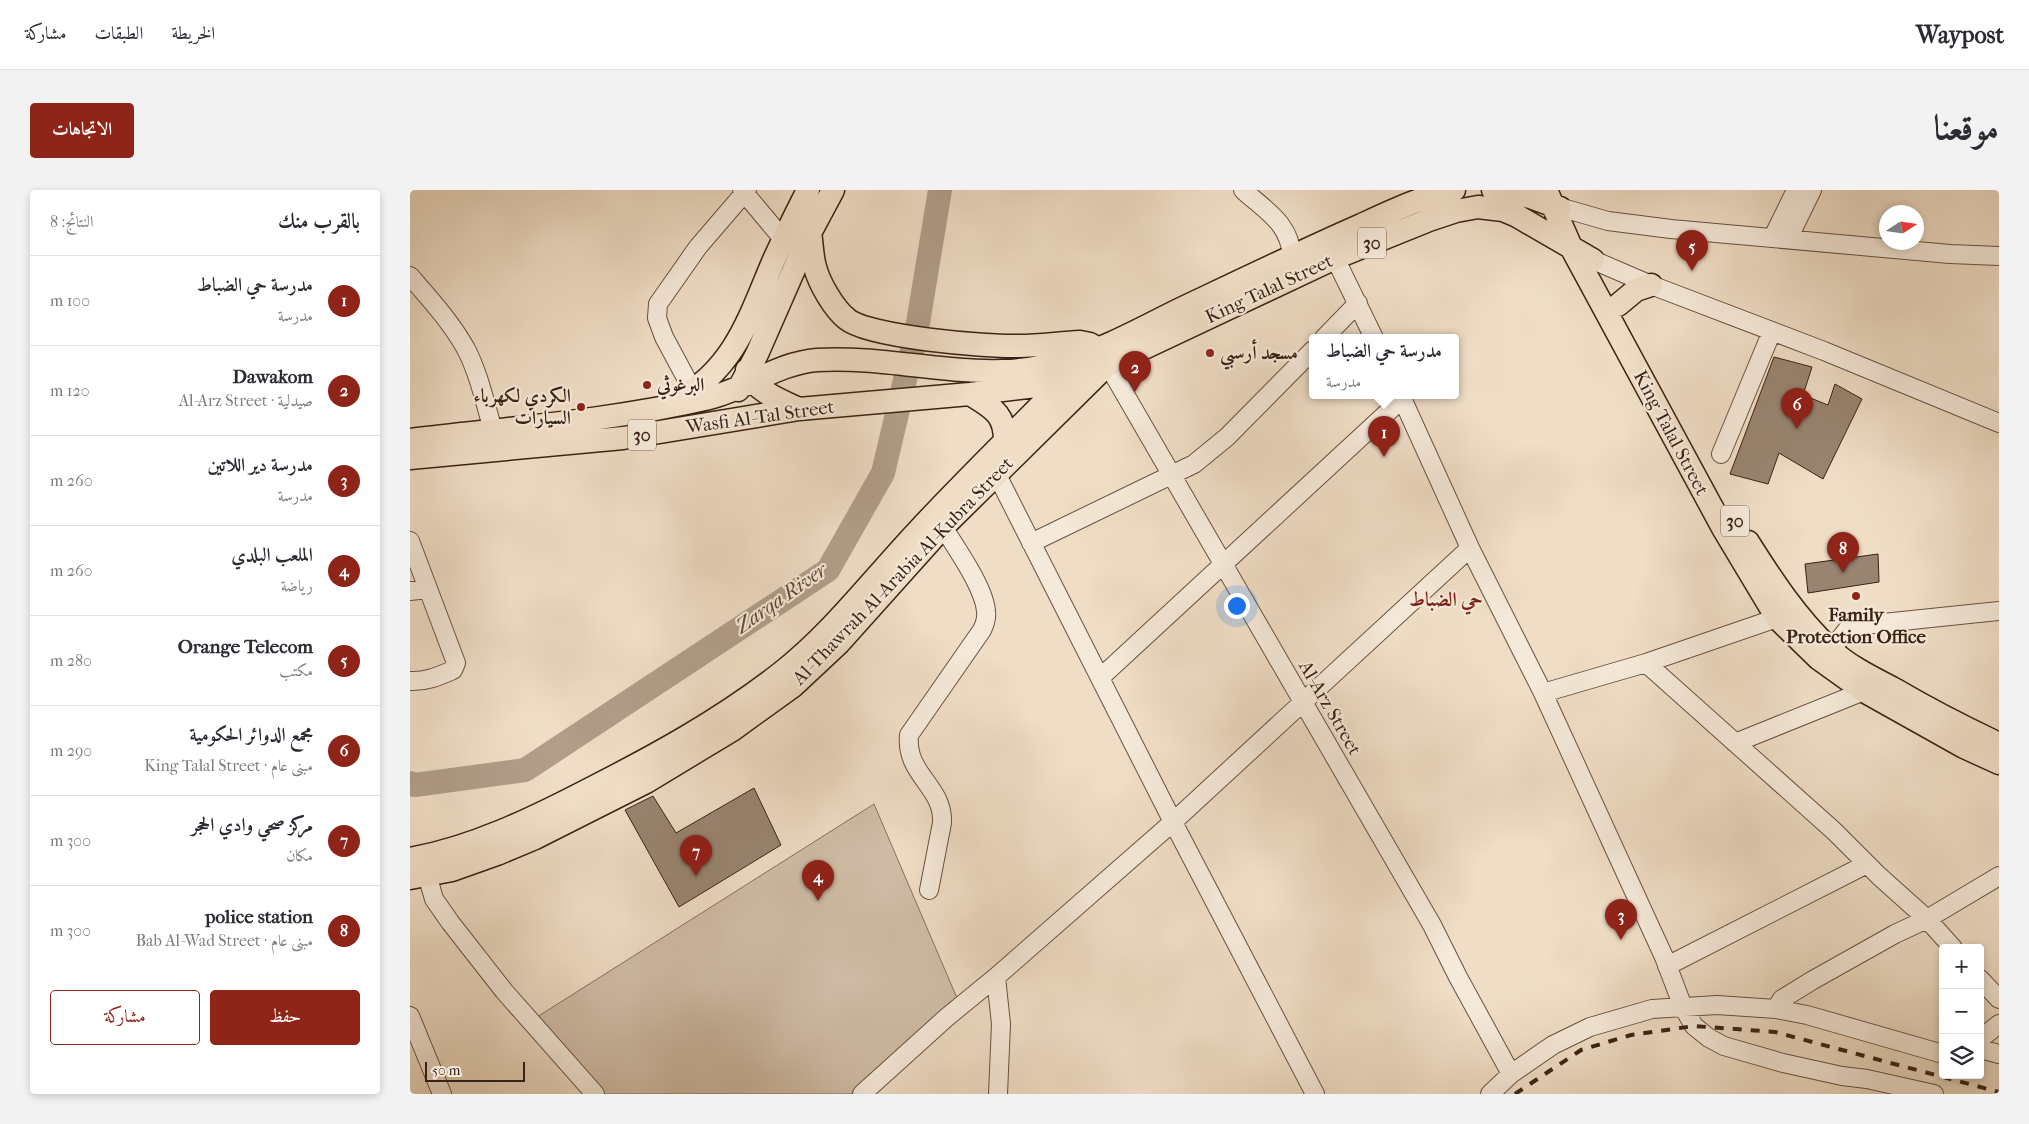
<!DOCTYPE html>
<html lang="ar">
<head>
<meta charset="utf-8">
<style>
  body { margin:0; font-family:"IM FELL French Canon",Amiri,serif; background:#f2f2f3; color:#2b2b33; direction:rtl }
  .controls { position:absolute; right:15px; bottom:15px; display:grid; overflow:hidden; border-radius:5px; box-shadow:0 2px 8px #0003 }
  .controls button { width:45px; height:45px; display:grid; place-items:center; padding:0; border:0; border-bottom:1px solid #e1e1e2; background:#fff; color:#2b2b33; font:25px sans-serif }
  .compass { position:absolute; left:1469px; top:15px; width:45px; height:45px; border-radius:50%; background:#fff; box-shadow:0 2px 8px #0003; rotate:78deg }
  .scale { position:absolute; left:15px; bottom:12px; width:100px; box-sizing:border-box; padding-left:5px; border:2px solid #3a2314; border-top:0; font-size:14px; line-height:18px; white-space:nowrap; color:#3a2314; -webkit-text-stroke:4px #f5e9d9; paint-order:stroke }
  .you { position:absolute; left:826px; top:415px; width:18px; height:18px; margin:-12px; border:4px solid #fff; border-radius:50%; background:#1a73e8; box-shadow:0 0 0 8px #1a73e833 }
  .badge { display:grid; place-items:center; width:32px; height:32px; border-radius:50%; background:#8f2418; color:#fff; font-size:16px; font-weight:700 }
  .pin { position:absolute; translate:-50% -41px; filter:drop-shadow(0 1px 2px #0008) }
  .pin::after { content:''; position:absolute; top:26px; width:18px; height:15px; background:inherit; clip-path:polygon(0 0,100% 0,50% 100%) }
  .popup { position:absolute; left:899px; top:144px; width:150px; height:65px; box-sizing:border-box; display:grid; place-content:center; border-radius:5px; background:#fff; filter:drop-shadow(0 1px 4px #0005); font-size:16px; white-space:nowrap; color:#7c7c81 }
  .popup b { font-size:19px; color:#2b2b33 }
  .popup::after { content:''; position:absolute; left:50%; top:100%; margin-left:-10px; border:10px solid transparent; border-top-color:#fff }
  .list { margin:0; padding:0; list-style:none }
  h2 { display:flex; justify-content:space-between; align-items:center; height:65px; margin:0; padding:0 20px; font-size:21px }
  h2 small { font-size:16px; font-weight:400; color:#7c7c81 }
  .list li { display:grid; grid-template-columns:32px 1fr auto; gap:15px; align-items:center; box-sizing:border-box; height:90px; padding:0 20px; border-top:1px solid #e1e1e2 }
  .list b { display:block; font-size:19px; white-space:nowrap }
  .list p { margin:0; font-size:16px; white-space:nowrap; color:#7c7c81 }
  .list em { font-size:16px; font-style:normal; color:#7c7c81 }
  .actions { display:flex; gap:10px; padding:15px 20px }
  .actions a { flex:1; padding:11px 0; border:1px solid #8f2418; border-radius:5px; text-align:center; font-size:18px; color:#8f2418 }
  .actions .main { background:#8f2418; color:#fff }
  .icon { flex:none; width:28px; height:28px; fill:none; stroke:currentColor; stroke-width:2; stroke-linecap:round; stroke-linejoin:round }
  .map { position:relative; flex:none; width:1589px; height:904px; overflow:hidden; direction:ltr; border-radius:5px }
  header { display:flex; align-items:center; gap:30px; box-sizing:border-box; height:70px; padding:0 25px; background:#fff; border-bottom:1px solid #e1e1e2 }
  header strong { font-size:24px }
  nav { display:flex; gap:28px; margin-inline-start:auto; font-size:18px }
  .intro { display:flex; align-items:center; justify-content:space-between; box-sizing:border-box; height:120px; padding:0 30px }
  h1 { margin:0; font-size:35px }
  .button { padding:12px 22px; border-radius:5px; background:#8f2418; color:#fff; font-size:18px; font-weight:700 }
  main { display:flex; gap:30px; padding:0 30px }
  aside { flex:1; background:#fff; border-radius:5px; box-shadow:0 2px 8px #0003 }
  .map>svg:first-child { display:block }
  .green { fill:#d0bda7; stroke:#85705e }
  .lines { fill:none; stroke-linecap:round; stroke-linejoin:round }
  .river { stroke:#b19e89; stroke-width:24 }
  .building { fill:#988470; stroke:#3a2314 }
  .minor-casing { stroke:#675240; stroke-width:20 }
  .major-casing { stroke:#3a2314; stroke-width:25 }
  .minor { stroke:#f5e9d9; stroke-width:18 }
  .major { stroke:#efddc5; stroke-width:22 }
  .rail { stroke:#3a2314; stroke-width:4; stroke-dasharray:9 9; stroke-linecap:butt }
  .poi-dot { fill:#8f2418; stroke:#f5e9d9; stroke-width:2 }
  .labels { text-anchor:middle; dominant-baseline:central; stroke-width:4.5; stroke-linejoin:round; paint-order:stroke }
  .shield { fill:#f5e9d9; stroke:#725e4f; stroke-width:1 }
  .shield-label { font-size:18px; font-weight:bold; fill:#3a2314 }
  .street-label { font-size:19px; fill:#3a2314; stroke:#f5e9d9 }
  .poi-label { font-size:19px; font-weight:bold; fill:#3a2314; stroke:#f5e9d9; text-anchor:start }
  .water-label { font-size:20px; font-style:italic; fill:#5e4837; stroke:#f5e9d9 }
  .neighbourhood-label { font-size:20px; font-weight:bold; fill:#7a1f14; stroke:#f5e9d9 }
</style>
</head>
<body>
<header>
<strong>Waypost</strong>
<nav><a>الخريطة</a><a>الطبقات</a><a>مشاركة</a></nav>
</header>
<div class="intro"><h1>موقعنا</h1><a class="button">الاتجاهات</a></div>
<main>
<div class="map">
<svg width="1589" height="904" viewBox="0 0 1589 904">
  <rect width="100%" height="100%" fill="#efddc5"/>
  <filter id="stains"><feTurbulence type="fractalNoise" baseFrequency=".004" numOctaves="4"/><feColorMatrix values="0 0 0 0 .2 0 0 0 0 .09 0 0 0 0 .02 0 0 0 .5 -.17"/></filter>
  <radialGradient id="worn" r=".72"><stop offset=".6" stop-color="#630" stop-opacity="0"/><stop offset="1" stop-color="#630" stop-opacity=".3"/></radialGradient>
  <!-- green -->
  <path class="green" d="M464,614L547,808L441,904H192L127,827Z"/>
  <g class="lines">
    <!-- river -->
    <path class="river" d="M0,593L5,595L115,580L418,380L473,283L507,139L530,0"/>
  </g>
  <!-- building -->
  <path class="building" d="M1364,167L1402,177L1393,205L1418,215L1425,194L1452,209L1413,289L1369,263L1358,294L1320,284Z
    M1468,364L1469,392L1398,403L1395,374Z
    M344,598L371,655L269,717L215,620L243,606L266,643Z"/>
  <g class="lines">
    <defs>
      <path id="minor" d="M332,0L373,49
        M833,0C856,21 880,33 882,67
        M1156,19L1198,31L1261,39L1540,64L1589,66
        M1363,47L1386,0
        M1378,49L1402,0
        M925,68L964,148
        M1183,70L1241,95L1414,161L1589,233
        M0,86C20,109 41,132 56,159C69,184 75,213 83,240
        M914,148L948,113
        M698,175L1022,735L1048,787L1101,884
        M283,201L254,147L247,128L248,114L288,57L337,0
        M991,206L1060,358L1133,503L1254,767L1273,817L1284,836L1299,848L1314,856L1373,873L1432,886L1457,889L1524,904
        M1311,264L1362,141
        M587,285L763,632L905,904
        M0,351L46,473L43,480C29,486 16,492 0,491
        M621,353L784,274L817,247L903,160
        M0,401L18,399
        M1421,460L1436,441L1444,436L1589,421
        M1236,473L1424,641L1469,686L1517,729L1543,758
        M690,488L992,209
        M1133,503L1236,473L1367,428
        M1325,553L1454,501
        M14,674L24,709L40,732L94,801L185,904
        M519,700L532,633C534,596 495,585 499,545L572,440C575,434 577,428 576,421C574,397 546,358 533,337
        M1257,776L1457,674
        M586,787L591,834L588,904
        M1570,789L1589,809
        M1366,819L1372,809L1403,790L1485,744L1517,729L1589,686
        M0,826L32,904
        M1570,849L1589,834
        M1570,859L1589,864
        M452,904L536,828L586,787L763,632L1060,358
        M1080,904L1101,884L1143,855L1180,837L1242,819L1307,815L1366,819L1397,825L1533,864"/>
      <path id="major" d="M1083,0L1120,7L1150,18
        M1136,0L1161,57L1313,338L1367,428L1408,468L1454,501L1554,557L1589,573
        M400,43C402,54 402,67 405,77C409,93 424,119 437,129C458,147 577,157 609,156C629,156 649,153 670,152L680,154L688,159
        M1208,115L1226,100L1241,95
        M337,180C345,201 369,210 389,219
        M328,200L347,164L400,43L423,0
        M560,204C582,218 595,223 595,251
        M268,209C324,180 340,126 363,72C374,47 386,24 398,0
        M0,250C100,238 200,231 299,208C336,199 368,173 407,170C469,166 531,183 593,181C614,181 637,176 658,170C697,158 736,136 773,118C830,91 888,63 947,37C978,23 1010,7 1044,0
        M0,268L213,248L389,219L560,204L626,196L658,189L698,175L925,68L1019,30L1046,21L1068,17L1093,20L1107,26L1183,70
        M1338,352C1362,390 1387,428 1419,458C1438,476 1461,487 1484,499C1518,519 1553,537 1589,554
        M0,669C62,658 122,629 178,600C245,566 311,530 371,483C422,443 462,390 507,342C556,289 608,239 658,188
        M0,688L42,680L87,664L125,648L236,592L322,540L383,496L429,453L533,337L692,180"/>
    </defs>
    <!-- minor casing -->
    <use href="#minor" class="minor-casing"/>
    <!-- major casing -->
    <use href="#major" class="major-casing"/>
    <!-- minor -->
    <use href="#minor" class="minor"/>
    <!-- major -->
    <use href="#major" class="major"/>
    <!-- rail -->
    <path class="rail" d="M1105,904L1171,860L1221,845L1284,836L1365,842L1589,902"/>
  </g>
  <!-- markers -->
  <g class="poi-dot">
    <circle cx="800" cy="163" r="5"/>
    <circle cx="237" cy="195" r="5"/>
    <circle cx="171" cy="217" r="5"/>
    <circle cx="1446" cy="406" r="5"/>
  </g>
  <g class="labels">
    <!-- shield labels -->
    <g class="shield">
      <rect x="948" y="37.5" width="28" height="31" rx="4"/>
      <rect x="218" y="229.5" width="28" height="31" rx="4"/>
      <rect x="1311" y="315.5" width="28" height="31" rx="4"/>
    </g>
    <g class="shield-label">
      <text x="962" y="53">30</text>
      <text x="232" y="245">30</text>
      <text x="1325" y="331">30</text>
    </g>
    <!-- street labels -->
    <g class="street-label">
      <text transform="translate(859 99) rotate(-25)">King Talal Street</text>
      <text transform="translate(350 227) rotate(-8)">Wasfi Al-Tal Street</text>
      <text transform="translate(1261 243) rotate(62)">King Talal Street</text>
      <text transform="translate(493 381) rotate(-46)">Al-Thawrah Al-Arabia Al-Kubra Street</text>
      <text transform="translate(920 518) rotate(60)">Al-Arz Street</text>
    </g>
    <!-- poi labels -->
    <g class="poi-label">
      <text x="810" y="163">مسجد أرسبي</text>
      <text x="247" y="195">البرغوثي</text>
      <text x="161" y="206" text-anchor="end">الكردي لكهرباء<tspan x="161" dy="22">السيارات</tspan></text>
      <text x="1446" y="425" text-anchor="middle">Family<tspan x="1446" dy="22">Protection Office</tspan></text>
    </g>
    <!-- water labels -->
    <g class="water-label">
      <text transform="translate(371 408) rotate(-35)">Zarqa River</text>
    </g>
    <!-- neighbourhood labels -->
    <g class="neighbourhood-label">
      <text x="1036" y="409">حي الضباط</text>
    </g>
  </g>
  <rect width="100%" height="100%" filter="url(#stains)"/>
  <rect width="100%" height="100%" fill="url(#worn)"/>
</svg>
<div class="controls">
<button>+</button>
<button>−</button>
<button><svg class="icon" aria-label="layers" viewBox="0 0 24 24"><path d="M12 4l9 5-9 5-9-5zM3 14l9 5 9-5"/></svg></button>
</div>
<svg class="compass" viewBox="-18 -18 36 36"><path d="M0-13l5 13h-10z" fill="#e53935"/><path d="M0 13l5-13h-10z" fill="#7c7c81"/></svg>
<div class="scale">50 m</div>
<div class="you"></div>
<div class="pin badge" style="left:974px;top:267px">1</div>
<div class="popup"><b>مدرسة حي الضباط</b>مدرسة</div>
<div class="pin badge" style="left:725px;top:202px">2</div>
<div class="pin badge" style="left:1211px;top:750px">3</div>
<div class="pin badge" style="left:408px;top:711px">4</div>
<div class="pin badge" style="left:1282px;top:81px">5</div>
<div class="pin badge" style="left:1387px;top:239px">6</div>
<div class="pin badge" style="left:286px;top:686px">7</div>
<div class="pin badge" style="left:1433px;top:383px">8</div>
</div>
<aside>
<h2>بالقرب منك<small>النتائج: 8</small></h2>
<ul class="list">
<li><span class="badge">1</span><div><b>مدرسة حي الضباط</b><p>مدرسة</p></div><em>100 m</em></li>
<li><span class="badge">2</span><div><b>Dawakom</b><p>صيدلية · Al-Arz Street</p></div><em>120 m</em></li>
<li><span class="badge">3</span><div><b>مدرسة دير اللاتين</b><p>مدرسة</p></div><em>260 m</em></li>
<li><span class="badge">4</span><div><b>الملعب البلدي</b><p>رياضة</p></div><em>260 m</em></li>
<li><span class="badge">5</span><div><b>Orange Telecom</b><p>مكتب</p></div><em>280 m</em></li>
<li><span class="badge">6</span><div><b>مجمع الدوائر الحكومية</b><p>مبنى عام · King Talal Street</p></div><em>290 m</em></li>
<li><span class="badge">7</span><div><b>مركز صحي وادي الحجر</b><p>مكان</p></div><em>300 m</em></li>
<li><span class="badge">8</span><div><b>police station</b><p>مبنى عام · Bab Al-Wad Street</p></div><em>300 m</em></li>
</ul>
<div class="actions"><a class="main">حفظ</a><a>مشاركة</a></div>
</aside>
</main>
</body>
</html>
